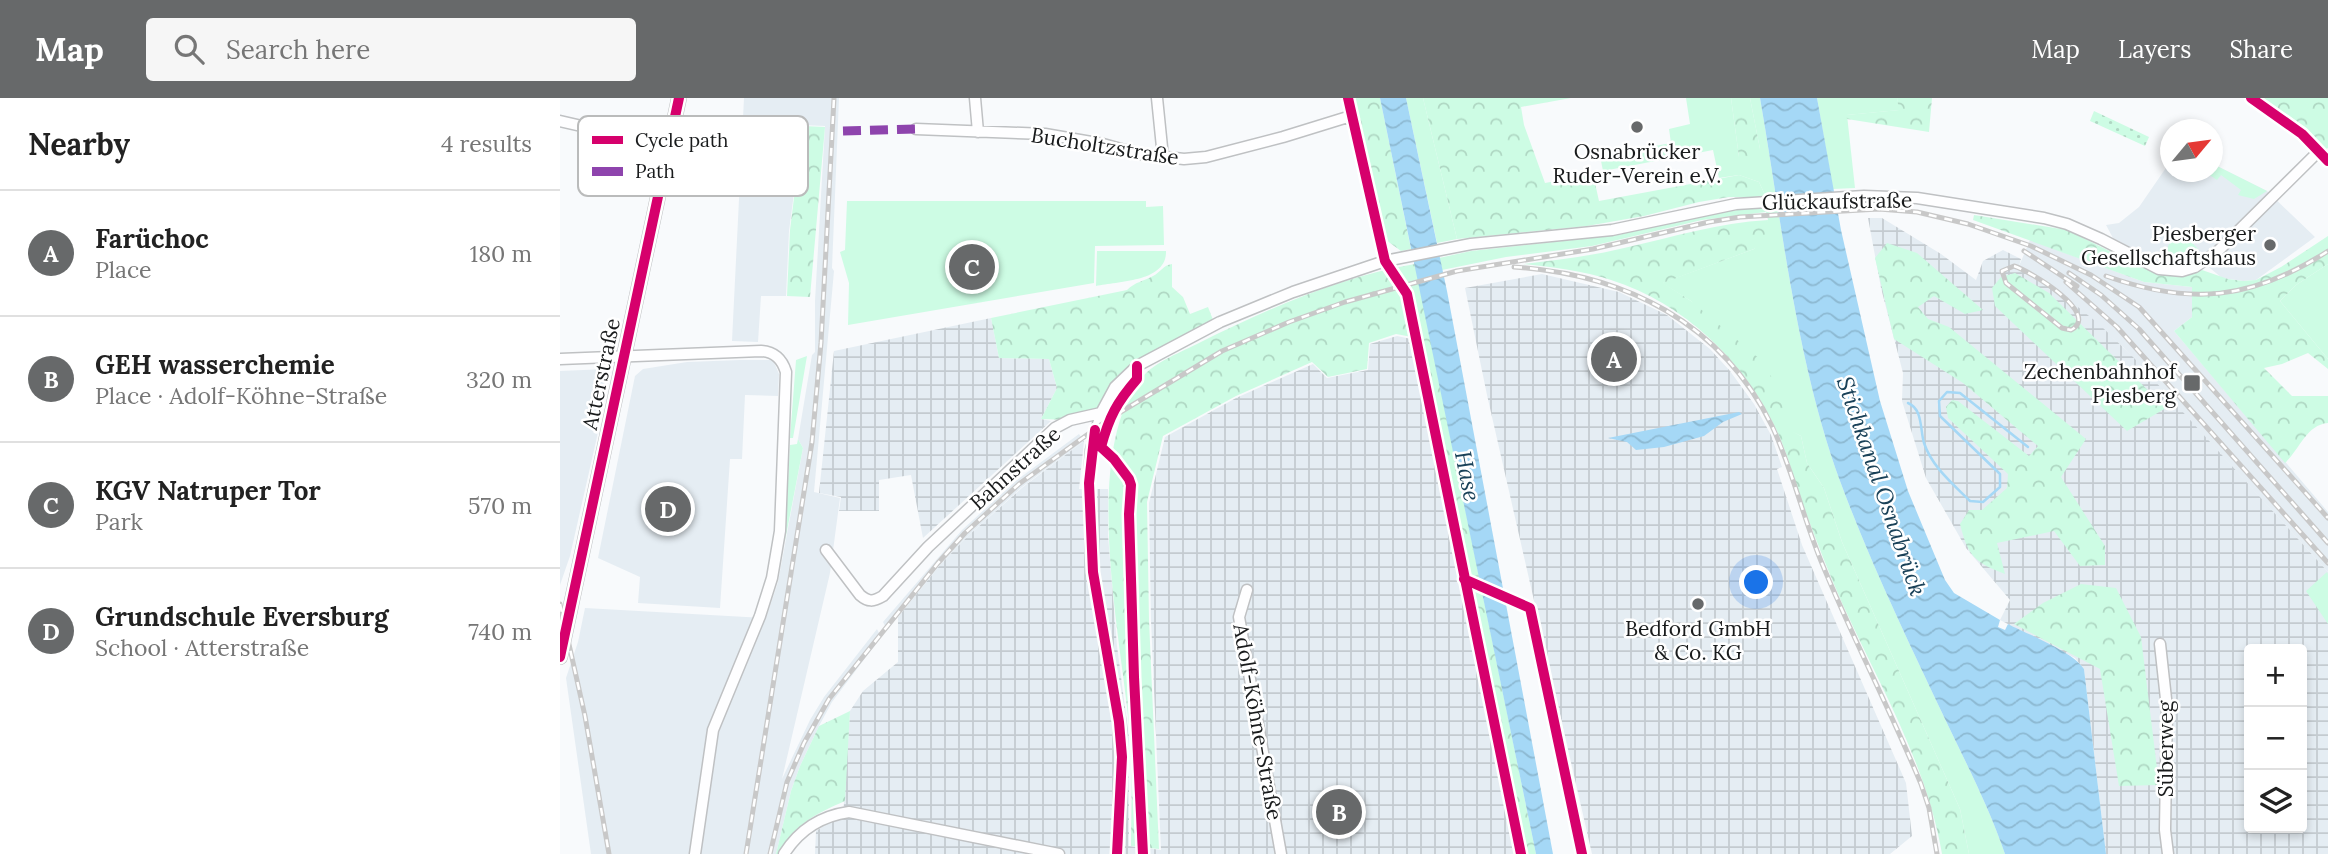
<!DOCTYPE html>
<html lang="en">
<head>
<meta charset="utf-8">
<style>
  body { margin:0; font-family:Lora,serif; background:#f6f6f6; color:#222 }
  .controls { position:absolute; right:21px; bottom:21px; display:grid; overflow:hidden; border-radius:7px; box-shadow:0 4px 10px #0003 }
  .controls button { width:63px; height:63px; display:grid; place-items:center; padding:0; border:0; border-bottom:2px solid #e0e0e0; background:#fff; color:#222; font:35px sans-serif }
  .compass { position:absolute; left:1600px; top:21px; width:63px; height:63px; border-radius:50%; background:#fff; box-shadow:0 4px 10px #0003; rotate:61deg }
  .you { position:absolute; left:1197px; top:485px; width:24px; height:24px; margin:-18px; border:5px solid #fff; border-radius:50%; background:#1a73e8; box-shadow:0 0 0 10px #1a73e833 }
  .badge { display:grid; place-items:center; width:46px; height:46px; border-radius:50%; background:#67696a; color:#fff; font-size:23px; font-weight:700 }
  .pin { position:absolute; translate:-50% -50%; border:4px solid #fff; box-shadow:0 2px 7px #0006 }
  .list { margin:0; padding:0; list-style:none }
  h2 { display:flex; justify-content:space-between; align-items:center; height:91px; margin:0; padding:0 28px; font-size:30px }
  h2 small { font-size:23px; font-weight:400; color:#767676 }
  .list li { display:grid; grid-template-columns:46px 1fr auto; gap:21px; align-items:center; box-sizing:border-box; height:126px; padding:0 28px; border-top:2px solid #e0e0e0 }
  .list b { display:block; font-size:26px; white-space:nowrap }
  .list p { margin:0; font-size:23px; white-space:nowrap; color:#767676 }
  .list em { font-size:23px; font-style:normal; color:#767676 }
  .icon { flex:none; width:38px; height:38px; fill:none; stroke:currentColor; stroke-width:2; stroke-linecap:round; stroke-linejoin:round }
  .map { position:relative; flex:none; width:1768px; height:756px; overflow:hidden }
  header { display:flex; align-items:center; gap:42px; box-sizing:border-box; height:98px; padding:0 35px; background:#67696a; color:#fff }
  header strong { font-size:33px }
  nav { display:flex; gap:38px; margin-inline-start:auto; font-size:24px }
  .search { width:490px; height:63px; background:#f6f6f6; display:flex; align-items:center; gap:18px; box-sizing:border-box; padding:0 24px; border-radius:7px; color:#767676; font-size:26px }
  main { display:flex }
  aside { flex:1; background:#fff }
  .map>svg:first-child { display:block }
  .built { fill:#e5edf3 }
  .industrial { fill:url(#industrial-grid); fill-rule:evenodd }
  .green { fill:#cdfce4 }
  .forest { fill:url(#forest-crowns) }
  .park { fill:url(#park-dots) }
  .water { fill:url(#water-waves) }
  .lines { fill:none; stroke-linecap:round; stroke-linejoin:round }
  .stream { stroke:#a5d8f6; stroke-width:2.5 }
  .minor-casing { stroke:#bfc1c3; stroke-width:13 }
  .tertiary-casing { stroke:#bfc1c3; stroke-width:16 }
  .minor { stroke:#fefeff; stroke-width:10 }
  .tertiary { stroke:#fefeff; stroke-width:12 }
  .rail-casing { stroke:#c8c8c8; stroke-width:5 }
  .rail { stroke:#fff; stroke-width:2.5; stroke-dasharray:8; stroke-linecap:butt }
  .quiet { stroke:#8e44ad; stroke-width:9; stroke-dasharray:18 9; stroke-linecap:butt }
  .cycleway-casing { stroke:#fff; stroke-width:15 }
  .cycleway { stroke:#d6006c; stroke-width:10 }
  .poi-dot { fill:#67696a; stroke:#fff; stroke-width:2.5 }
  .labels { text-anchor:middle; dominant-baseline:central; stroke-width:5; stroke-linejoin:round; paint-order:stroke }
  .street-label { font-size:21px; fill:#191b1c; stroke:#fff }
  .poi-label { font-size:21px; fill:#191b1c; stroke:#fff }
  .water-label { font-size:23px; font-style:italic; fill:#194158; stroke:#fff }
  .key { fill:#fff; stroke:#babbbb; stroke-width:2 }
  .key-label { font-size:19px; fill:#191b1c }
</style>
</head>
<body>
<header>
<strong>Map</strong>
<div class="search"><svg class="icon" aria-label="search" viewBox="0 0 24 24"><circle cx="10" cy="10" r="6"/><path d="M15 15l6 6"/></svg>Search here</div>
<nav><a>Map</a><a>Layers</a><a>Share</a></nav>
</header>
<main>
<aside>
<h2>Nearby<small>4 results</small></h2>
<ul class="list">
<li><span class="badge">A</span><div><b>Farüchoc</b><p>Place</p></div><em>180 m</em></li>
<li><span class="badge">B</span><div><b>GEH wasserchemie</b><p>Place · Adolf-Köhne-Straße</p></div><em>320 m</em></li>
<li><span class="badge">C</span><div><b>KGV Natruper Tor</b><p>Park</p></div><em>570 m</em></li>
<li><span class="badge">D</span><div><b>Grundschule Eversburg</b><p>School · Atterstraße</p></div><em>740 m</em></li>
</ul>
</aside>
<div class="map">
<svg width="1768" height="756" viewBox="0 0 1768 756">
  <defs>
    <pattern id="industrial-grid" width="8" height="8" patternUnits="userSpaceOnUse" patternTransform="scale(1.75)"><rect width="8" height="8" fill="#e5edf3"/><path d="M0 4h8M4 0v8" fill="none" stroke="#c4cbd0"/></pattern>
    <pattern id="forest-crowns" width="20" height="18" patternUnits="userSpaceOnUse" patternTransform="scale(1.75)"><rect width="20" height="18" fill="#cdfce4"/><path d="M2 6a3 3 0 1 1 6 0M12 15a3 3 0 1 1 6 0" fill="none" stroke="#afd7c3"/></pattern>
    <pattern id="park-dots" width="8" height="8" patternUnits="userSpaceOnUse" patternTransform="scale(1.75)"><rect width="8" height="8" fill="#cdfce4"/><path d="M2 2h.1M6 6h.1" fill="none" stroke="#afd7c3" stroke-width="1.8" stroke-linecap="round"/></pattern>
    <pattern id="water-waves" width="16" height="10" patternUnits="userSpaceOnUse" patternTransform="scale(1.75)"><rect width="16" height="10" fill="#a5d8f6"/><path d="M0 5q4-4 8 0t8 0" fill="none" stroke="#8db9d2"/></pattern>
  </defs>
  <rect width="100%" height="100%" fill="#f8fafc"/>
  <!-- built -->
  <path class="built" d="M184,0H279L272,170L274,173L254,394L280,400L270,475L222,681L250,622L264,599L317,531L321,539L272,604L259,628L240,668L231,693L216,756H31L6,580L18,544L25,510L206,520L218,484L243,350L238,341L252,257L255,254V203L265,28L243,27L229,133L226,198H201L198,244L172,243Z
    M1610,64V74H1652L1653,66L1707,93L1755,139L1696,182L1683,183L1662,180L1639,161L1624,166L1607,165L1593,161L1553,140L1546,127L1559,125L1579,109Z
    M1470,142L1584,184L1632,189V219L1614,233L1768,414V474L1563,249L1496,191L1470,173L1459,168Z
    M180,262H213L219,276L218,298L185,297L182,361H170L160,510L78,505L80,479L38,460L75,278L83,271L127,264Z
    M47,271L37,339L10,458L0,487V273Z
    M519,336L524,343L462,389L408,438L380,467L327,532L323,524L402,432L457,382Z"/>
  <!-- industrial -->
  <path class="industrial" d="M1308,120H1322L1381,156L1416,182L1423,163L1443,152L1461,161L1459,168L1470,173L1496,191L1540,227L1574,260L1768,474V756H1546L1524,571L1515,560L1440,522L1450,502L1406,450L1366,380L1342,303L1343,275L1321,190ZM1689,551H1742V730H1689Z
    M982,176L1059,194L1107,217L1150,251L1170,273L1194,306L1211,337L1222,369L1217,371L1242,447L1346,685L1352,738L1330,756H1032L927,297L905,190Z
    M431,220L439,260L489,261L497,290L481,321L491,323L363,440L351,377L319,382V413H279L281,399L259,395L274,253Z
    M837,238L851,241L957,756H255L256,733L270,724L283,720L290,613L303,593L338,564V519L380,467L408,438L463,389L524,343L519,391H548V437L557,548L569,640V748L601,752L591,522L589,405L605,339L676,300L753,266L767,280L808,272L810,246Z"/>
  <!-- green -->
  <path class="green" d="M846,0H863L897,141L877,145Z
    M1126,0H1171L1179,59L1200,51L1190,0H1200C1222,126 1236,262 1280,383C1310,464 1348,543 1385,621C1406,665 1429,709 1445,756H1409L1400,711L1282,444L1264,390L1247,365L1241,338L1228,332L1131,203L1102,185L1194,151L1208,122L1206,114L1142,122L1032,148L946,159L882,172L879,160L911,153L1058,137L1141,117L1206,108V99L1199,84L1179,77L1159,80L1153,52L1043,73L1040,58L1111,45L1109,31L1130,26Z
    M1257,0H1337L1340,12L1287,17L1295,90L1273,91Z
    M1653,66L1707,93L1694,101L1678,97L1681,92L1661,77L1657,82L1645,74H1652Z
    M287,103H586V109L603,108L604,147L535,148L534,185L288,227L289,185L280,154L285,152Z
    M1620,132L1639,152C1628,161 1599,170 1609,146C1611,141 1617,136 1620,132Z
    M537,153H606C607,184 559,183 536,188Z
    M1768,166V261L1720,203L1736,187Z
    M247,258L233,340H230L236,262Z
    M238,341L243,350L225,443L230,347L237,346Z
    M1767,474L1768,476V526L1746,493Z"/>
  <!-- forest -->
  <path class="forest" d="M795,0H820L851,151L841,153L826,142Z
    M863,0H1011L961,9L964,27L985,85L1033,76L1039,103L1179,77L1199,84L1206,99H1169L1139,104L1084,118L1027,128L897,141Z
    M1171,0H1190L1200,51L1197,62L1184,64L1179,59Z
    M1337,0H1372L1369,34L1287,21L1286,17L1339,12Z
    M1701,0H1768V50L1766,51L1731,19Z
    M243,28L265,29L250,199L227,198L230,132Z
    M1414,117L1507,132L1596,176L1624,178L1642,172L1668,181L1683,183L1696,182L1721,169L1768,138V166L1736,187L1720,203L1768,261V271L1748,255L1722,266L1704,270L1732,298H1768V325C1746,327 1740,351 1725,365L1614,233L1632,219V189L1584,184L1413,122Z
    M1208,122L1206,135L1194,151L1103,185L1131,203L1201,262L1228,306C1225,326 1222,329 1241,338L1247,365L1264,390L1282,444L1400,711L1409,756H1382C1367,667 1319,586 1282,505C1267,471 1254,437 1241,401C1233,378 1227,354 1216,331C1185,264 1124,205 1051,182C1023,173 992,169 963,166C997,162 1031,158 1064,150C1113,139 1158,125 1208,122Z
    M1327,145L1357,155L1423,212L1405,216L1374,198L1358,209L1368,221L1389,229L1526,341L1501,379L1545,448V467L1520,468L1494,433L1437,445L1445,476C1414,464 1408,458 1400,426L1409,412H1422L1447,390L1448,376L1388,320L1386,309L1392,302L1398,303L1469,358L1478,348L1403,285L1334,241L1315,160Z
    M612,166V189L623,199L630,216L648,209L655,227L577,268L541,315L510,322L481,321L497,290L489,261L439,260L431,220L567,192C575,184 584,183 593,178C601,174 603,167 612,166Z
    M855,166L976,756H959L852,239L836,236L809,245L807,271L768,279L752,264L676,298L603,338L587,404L589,522L599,751L571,748C571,711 573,673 570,637C562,543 521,363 579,283C592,265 617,256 637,246C705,212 779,179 855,166Z
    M1455,175L1489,195L1606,310L1567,333L1435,208L1432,190L1441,179Z
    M1521,486L1556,490L1581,539L1599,687L1559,688L1540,571L1454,526L1483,505Z
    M290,613L285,703C255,716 234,727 218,756H216L231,693L240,668L259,628Z"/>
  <!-- park -->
  <path class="park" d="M1534,13L1589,39L1585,48L1530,23Z"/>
  <!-- water -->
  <path class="water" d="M820,0H846L887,193L993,756H976Z
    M1200,0H1257L1281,132L1320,303L1348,393L1385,482L1394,495L1440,522L1438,529L1445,532L1448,526C1467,536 1514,554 1524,571L1546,756H1445C1429,709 1406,665 1385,621C1348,543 1310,464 1280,383C1236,262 1222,126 1200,0Z
    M1179,314L1182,316L1163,324L1144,338L1104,349L1076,352L1067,344L1048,340Z"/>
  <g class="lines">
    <!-- stream -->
    <path class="stream" d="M1348,305C1363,311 1360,332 1364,345C1372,369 1393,386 1410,403L1423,404L1440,389V376L1380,318L1379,303L1387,294L1400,295L1468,349"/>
    <defs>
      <path id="minor" d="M415,0L418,34
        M597,0L603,59
        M788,0L825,163
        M1691,0L1742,36L1768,63
        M0,23L109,48
        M356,31L485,36L543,46L579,56L624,61L646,59L723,39L791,18
        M0,261L201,253C215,254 222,261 226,274L220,433L212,480L200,518L153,632L135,756
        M266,452L300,497C308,504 313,504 323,498L368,449L495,330L510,322L541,315
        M687,492L679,519L721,756
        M1600,546L1607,610L1605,732L1608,756
        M224,756C239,732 261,718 289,714L499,756
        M557,756L562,659L559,624L533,474L529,385L531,352L541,315L555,289L577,268L660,224L733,194L825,163L911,146L1052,132L1176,106L1304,98L1357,100L1484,120L1507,126L1541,141L1599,171L1622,173L1635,169L1657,154L1759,53"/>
      <path id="tertiary" d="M0,559L119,0"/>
    </defs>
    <!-- minor casing -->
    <use href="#minor" class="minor-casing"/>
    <!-- tertiary casing -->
    <use href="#tertiary" class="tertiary-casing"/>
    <!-- minor -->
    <use href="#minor" class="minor"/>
    <!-- tertiary -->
    <use href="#tertiary" class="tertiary"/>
    <defs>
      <path id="rail" d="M1464,153L1517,188
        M1454,168C1470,173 1542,216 1511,232L1502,230L1446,185L1442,173Z
        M954,169C1065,176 1162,225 1212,328C1232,371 1243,419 1261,463C1292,539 1330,611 1361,686L1369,710L1377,756
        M1509,175L1541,197L1579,231L1768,445
        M1546,178C1631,208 1692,202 1768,153
        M1506,184L1557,229L1768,465
        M0,506L25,618L49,756
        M186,756L252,344L261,245L274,0
        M210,756L227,684L244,645L269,601L378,465L405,435L459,386L549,321L662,253L729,224L785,204L897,173L1033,151L1149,124L1180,119L1319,111L1357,114L1408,126L1471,148L1531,177L1579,209L1768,420"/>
    </defs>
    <!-- rail casing -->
    <use href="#rail" class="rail-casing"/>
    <!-- rail -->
    <use href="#rail" class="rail"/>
    <!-- quiet -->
    <path class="quiet" d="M283,33L356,31"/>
    <defs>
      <path id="cycleway" d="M788,0L825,163L847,196L961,756
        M1691,0L1742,36L1768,63
        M577,268V281C557,304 549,319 541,349L554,361L569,381L571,387L569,416L574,579L583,756
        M535,332L529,385L533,474L559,624L562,659L557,756
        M904,481L970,510L1022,756
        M0,559L119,0"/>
    </defs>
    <!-- cycleway casing -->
    <use href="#cycleway" class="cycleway-casing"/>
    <!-- cycleway -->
    <use href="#cycleway" class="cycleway"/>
  </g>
  <!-- markers -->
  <g class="poi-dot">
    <circle cx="1077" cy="29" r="7"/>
    <circle cx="1710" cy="147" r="7"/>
    <rect x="1623" y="276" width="18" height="18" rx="3.5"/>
    <circle cx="1138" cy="506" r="7"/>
  </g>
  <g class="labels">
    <!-- street labels -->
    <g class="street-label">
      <text transform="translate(545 48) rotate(9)">Bucholtzstraße</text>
      <text transform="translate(1277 103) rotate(-1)">Glückaufstraße</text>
      <text transform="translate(41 276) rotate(-78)">Atterstraße</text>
      <text transform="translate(455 370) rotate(-42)">Bahnstraße</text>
      <text transform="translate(698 624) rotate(80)">Adolf-Köhne-Straße</text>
      <text transform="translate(1605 651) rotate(-90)">Süberweg</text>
    </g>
    <!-- poi labels -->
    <g class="poi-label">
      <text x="1077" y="53">Osnabrücker<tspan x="1077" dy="24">Ruder-Verein e.V.</tspan></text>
      <text x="1696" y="135" text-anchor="end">Piesberger<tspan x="1696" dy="24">Gesellschaftshaus</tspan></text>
      <text x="1616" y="273" text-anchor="end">Zechenbahnhof<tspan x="1616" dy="24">Piesberg</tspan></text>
      <text x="1138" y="530">Bedford GmbH<tspan x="1138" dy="24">&amp; Co. KG</tspan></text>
    </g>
    <!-- water labels -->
    <g class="water-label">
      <text transform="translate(908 378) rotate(79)">Hase</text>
      <text transform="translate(1322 388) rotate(71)">Stichkanal Osnabrück</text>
    </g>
  </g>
  <!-- legend -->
  <rect x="18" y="18" width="230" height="80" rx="10" class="key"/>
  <rect x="32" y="38" width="31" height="8" fill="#d6006c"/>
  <rect x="32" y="69" width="31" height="9" fill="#8e44ad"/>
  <g class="key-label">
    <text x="75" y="49">Cycle path</text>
    <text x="75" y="80">Path</text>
  </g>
</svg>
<div class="controls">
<button>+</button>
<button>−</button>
<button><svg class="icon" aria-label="layers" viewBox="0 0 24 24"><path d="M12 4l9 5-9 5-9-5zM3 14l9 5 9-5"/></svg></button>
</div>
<svg class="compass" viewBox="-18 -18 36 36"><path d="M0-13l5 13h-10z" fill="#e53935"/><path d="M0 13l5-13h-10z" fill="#767676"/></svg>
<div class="you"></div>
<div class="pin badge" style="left:1054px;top:261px">A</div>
<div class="pin badge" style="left:779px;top:714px">B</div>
<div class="pin badge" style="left:412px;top:169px">C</div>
<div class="pin badge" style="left:108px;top:411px">D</div>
</div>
</main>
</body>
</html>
